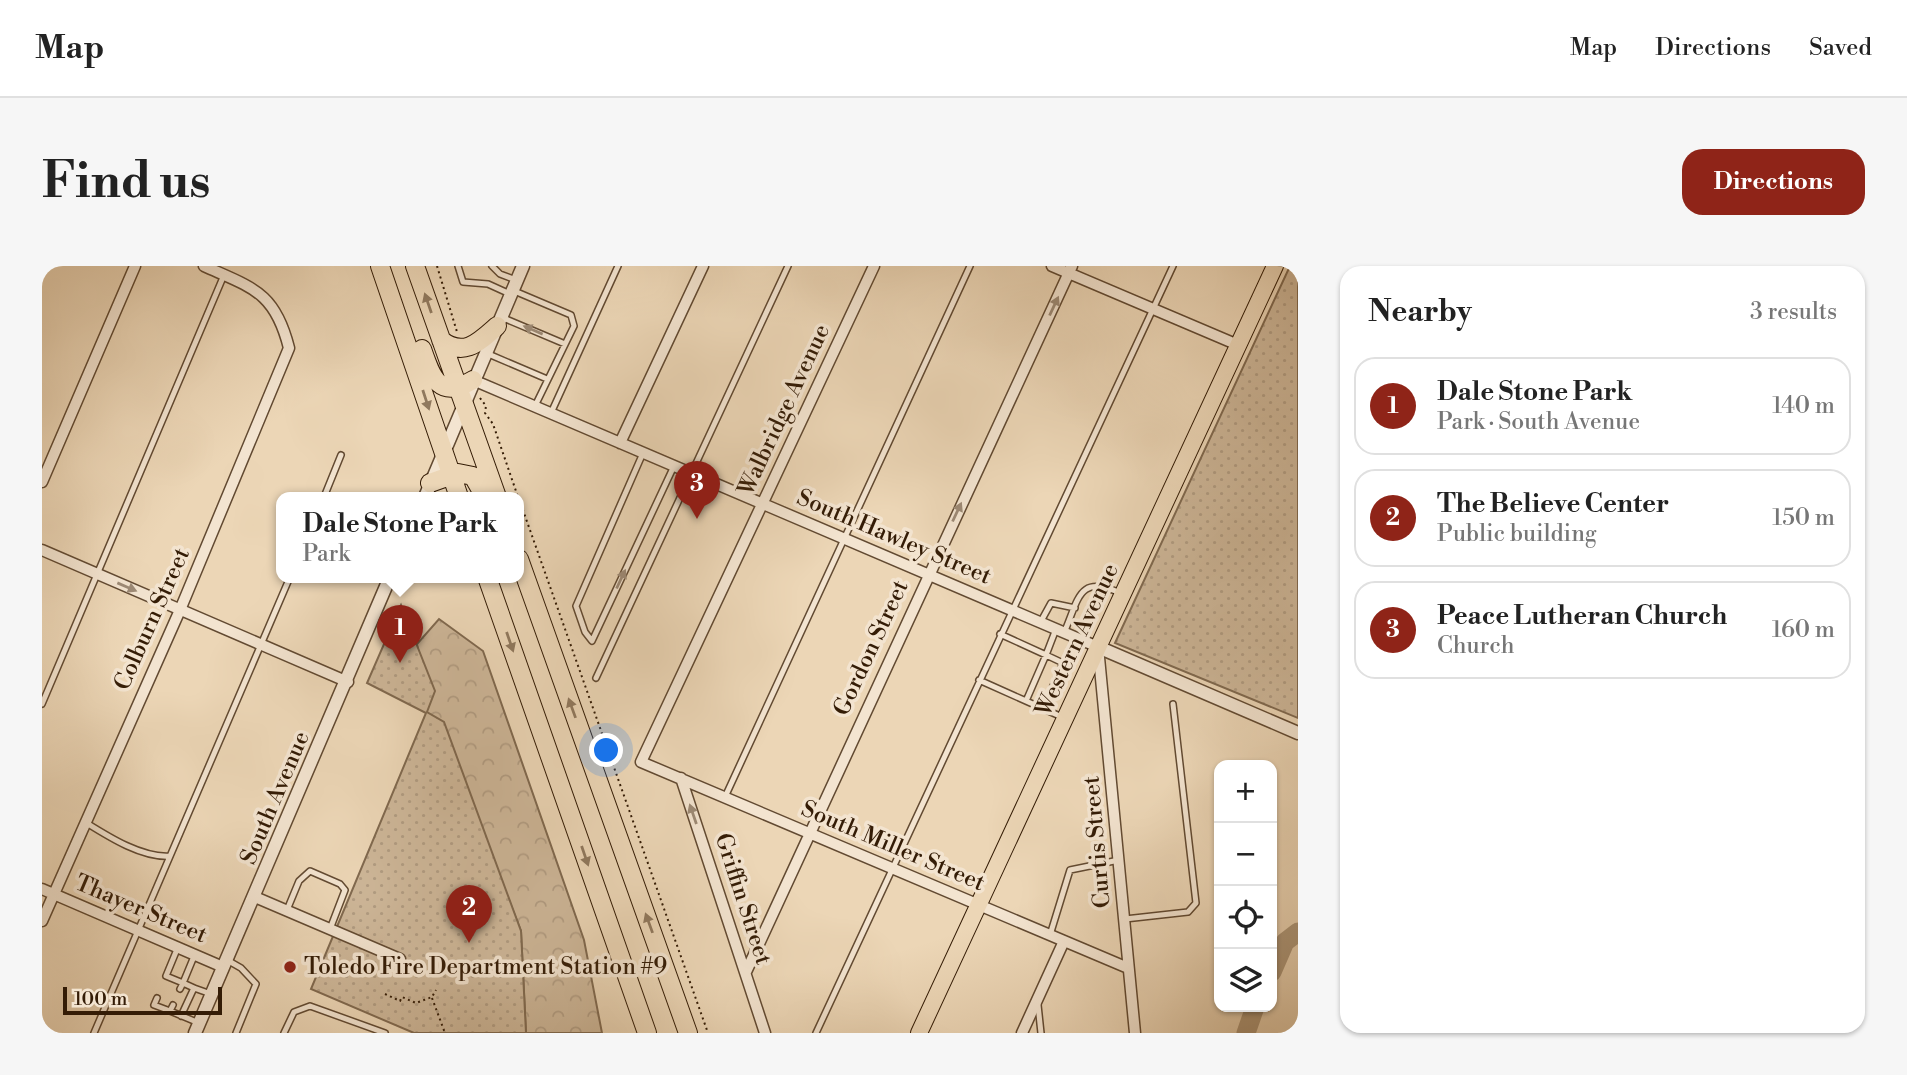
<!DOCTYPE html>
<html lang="en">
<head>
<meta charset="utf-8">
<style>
  body { margin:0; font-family:"Libre Bodoni",serif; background:#f6f6f6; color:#222 }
  .controls { position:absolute; right:21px; bottom:21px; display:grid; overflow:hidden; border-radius:14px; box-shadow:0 2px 5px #0004 }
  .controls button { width:63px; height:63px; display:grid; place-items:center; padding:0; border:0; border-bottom:2px solid #e0e0e0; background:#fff; color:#222; font:35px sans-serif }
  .scale { position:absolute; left:21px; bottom:18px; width:159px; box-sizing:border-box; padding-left:7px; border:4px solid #341c06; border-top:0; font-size:19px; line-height:24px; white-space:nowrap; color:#341c06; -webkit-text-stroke:5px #f3e4d0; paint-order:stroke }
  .you { position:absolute; left:565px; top:485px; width:24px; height:24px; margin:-18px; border:5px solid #fff; border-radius:50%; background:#1a73e8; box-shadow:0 0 0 10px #1a73e833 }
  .badge { display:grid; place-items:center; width:46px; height:46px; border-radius:50%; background:#8f2418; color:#fff; font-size:23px; font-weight:700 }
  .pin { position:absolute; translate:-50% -58px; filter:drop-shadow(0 2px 4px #0008) }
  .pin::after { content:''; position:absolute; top:37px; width:24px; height:21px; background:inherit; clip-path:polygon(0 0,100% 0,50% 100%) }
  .popup { position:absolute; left:234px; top:226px; width:248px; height:91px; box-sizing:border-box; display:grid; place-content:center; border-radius:14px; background:#fff; filter:drop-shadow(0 2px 5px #0005); font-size:23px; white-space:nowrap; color:#767676 }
  .popup b { font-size:26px; color:#222 }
  .popup::after { content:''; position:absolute; left:50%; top:100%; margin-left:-14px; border:14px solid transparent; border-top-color:#fff }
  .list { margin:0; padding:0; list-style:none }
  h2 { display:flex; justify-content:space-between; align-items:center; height:91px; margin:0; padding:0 28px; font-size:30px }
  h2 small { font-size:23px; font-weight:400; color:#767676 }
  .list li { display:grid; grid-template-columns:46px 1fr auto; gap:21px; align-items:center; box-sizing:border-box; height:98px; margin:0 14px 14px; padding:0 14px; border:2px solid #e0e0e0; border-radius:21px }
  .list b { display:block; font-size:26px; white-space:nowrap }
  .list p { margin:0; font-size:23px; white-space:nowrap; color:#767676 }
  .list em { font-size:23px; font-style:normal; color:#767676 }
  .icon { flex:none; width:38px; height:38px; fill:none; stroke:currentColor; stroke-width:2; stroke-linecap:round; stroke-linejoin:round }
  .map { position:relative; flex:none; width:1256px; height:767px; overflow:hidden; border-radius:21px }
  header { display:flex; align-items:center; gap:42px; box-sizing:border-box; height:98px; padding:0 35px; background:#fff; border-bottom:2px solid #e0e0e0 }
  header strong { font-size:33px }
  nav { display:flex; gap:38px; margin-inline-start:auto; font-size:24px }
  .intro { display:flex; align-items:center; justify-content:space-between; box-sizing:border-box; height:168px; padding:0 42px }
  h1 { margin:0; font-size:49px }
  .button { padding:18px 32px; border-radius:21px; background:#8f2418; color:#fff; font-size:24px; font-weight:700 }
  main { display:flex; gap:42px; padding:0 42px }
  aside { flex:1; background:#fff; border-radius:21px; box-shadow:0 2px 5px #0004 }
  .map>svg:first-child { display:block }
  .forest { fill:url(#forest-crowns); stroke:#80694f; stroke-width:2 }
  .park { fill:url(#park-dots); stroke:#80694f; stroke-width:2 }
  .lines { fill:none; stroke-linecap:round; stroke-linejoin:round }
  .river { stroke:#ad977a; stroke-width:19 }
  .service-casing { stroke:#624a32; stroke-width:8 }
  .minor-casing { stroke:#624a32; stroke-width:13 }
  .tertiary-casing { stroke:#624a32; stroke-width:15 }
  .primary-casing { stroke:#341c06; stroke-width:18 }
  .trunk-casing { stroke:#341c06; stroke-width:20 }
  .path { stroke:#341c06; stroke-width:2; stroke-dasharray:2 3.5; stroke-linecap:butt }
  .service { stroke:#f3e4d0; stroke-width:5 }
  .minor { stroke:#f3e4d0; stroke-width:10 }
  .tertiary { stroke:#f3e4d0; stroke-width:12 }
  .primary { stroke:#ecd6b6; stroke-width:16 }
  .trunk { stroke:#ecd6b6; stroke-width:18 }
  .oneway { fill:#90795e }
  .oneway2 { fill:#9d8a75 }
  .poi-dot { fill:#8f2418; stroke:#f3e4d0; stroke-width:2.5 }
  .labels { text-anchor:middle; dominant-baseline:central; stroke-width:7; stroke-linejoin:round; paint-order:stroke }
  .street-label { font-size:23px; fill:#341c06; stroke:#f3e4d0 }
  .poi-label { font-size:23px; fill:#341c06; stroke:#f3e4d0; text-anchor:start }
</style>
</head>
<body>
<header>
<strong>Map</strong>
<nav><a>Map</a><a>Directions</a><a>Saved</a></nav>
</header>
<div class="intro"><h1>Find us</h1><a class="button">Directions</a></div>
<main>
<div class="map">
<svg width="1256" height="767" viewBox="0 0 1256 767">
  <defs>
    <pattern id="forest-crowns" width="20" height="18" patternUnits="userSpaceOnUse" patternTransform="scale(1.75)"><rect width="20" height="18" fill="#cdb698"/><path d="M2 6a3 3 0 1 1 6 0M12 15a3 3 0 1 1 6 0" fill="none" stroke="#b19c82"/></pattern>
    <pattern id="park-dots" width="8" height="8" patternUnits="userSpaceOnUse" patternTransform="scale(1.75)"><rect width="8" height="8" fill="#cdb698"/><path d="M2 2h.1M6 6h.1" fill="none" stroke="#b19c82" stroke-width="1.8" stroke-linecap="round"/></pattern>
  </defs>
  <rect width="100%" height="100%" fill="#ecd6b6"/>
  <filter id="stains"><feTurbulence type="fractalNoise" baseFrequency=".00286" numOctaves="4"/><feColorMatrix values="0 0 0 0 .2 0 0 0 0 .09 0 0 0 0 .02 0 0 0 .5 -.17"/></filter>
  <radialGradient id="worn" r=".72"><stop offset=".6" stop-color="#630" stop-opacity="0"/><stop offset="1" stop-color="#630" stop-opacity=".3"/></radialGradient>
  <!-- forest -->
  <path class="forest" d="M397,353L441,385L542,674L560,767H484L479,665L446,580L384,447L375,378Z"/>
  <!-- park -->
  <path class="park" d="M1248,0H1256V452L1073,377Z
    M359,339L393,425L385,446L402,456L479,665L484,767H372L269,723L384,447L325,417Z"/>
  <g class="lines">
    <!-- river -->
    <path class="river" d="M1230,706L1243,676L1256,666
      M1204,767L1213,741"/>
    <defs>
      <path id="service" d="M416,0L421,16L446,18L468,28
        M450,0L458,8L474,14
        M470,24L529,49L532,60L493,140
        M459,51L523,78
        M444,87L505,113
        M509,147L576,0
        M601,187L534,340L543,366L550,375L632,200
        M282,231L299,189
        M998,357L1009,337L1033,342
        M1022,367C1037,333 1036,308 1078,327
        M958,368L1004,389L1014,363
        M554,412L746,0
        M937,414L984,435L1004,389L1021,397L1001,443
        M984,435L1020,451
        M0,438L182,9
        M683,531L928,0
        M43,556C67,571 100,592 128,590
        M245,644L257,615L268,605L298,618L303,624L288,663
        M1083,653L1146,646L1154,637L1131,438
        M1008,669L1028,604L1077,594
        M136,681L124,710L141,717L153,688
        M185,694L199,702L214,718L194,767
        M152,722L169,728
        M138,723L141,717L152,722L139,750
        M115,732L112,739L128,745
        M131,739L128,745L157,757
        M996,739L999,767
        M52,767L248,311
        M242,767L252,746L268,740L343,767
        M774,767L1131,0"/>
      <path id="minor" d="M832,0L599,496L1086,702
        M1010,0L1196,79
        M431,114L1056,381L1093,767
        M578,177L661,0
        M0,216L93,0
        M0,284L306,416
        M639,512L723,767
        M0,623L181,701
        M213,631L358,693
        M0,655L138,344L247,82C233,26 211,22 162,0
        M704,706L1030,0
        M980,767L1022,675"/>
      <path id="tertiary" d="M383,231L481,0
        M1056,381L1256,467
        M153,767L348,311"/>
      <path id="primary" d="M877,767L1233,0"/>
      <path id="trunk" d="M338,0L417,231
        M373,0L455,231
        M399,74C422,92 437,76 455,60
        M380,83C390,112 397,134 431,114
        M388,217L416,207L431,210L443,231
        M477,293L646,767
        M445,311L605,767"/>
    </defs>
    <!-- service casing -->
    <use href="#service" class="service-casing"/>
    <!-- minor casing -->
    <use href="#minor" class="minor-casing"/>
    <!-- tertiary casing -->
    <use href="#tertiary" class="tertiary-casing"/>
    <!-- primary casing -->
    <use href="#primary" class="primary-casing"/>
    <!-- trunk casing -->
    <use href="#trunk" class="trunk-casing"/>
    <!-- path -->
    <path class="path" d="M395,0L415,66
      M438,132L444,140L443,147L451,158L476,231
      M477,233L666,767
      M343,728L358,735L360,731L374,737L390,731L394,724
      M390,732L403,767"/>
    <!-- service -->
    <use href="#service" class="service"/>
    <!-- minor -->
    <use href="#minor" class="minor"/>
    <!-- tertiary -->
    <use href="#tertiary" class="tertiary"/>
    <!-- primary -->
    <use href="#primary" class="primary"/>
    <!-- trunk -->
    <use href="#trunk" class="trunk"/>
  </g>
  <!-- one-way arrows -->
  <defs><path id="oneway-solid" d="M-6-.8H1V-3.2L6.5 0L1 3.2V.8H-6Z" transform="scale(1.75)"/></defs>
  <g class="oneway">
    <use href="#oneway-solid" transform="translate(386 37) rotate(-109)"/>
    <use href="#oneway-solid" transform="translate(384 134) rotate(72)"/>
    <use href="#oneway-solid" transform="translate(468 376) rotate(71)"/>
    <use href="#oneway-solid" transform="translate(530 442) rotate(-110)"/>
    <use href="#oneway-solid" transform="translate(543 590) rotate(71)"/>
    <use href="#oneway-solid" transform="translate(607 657) rotate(-110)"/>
  </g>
  <g class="oneway2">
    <use href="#oneway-solid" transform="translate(1012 40) rotate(-65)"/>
    <use href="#oneway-solid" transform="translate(491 64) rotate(-157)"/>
    <use href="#oneway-solid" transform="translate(915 246) rotate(-65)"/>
    <use href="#oneway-solid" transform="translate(579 313) rotate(-65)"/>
    <use href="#oneway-solid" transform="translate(85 321) rotate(23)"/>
    <use href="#oneway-solid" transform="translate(651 548) rotate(-109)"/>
  </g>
  <!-- markers -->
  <circle class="poi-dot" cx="248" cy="701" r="7"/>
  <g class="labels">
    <!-- street labels -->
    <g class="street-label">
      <text transform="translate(742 144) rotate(-65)">Walbridge Avenue</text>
      <text transform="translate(852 271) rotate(23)">South Hawley Street</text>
      <text transform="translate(110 353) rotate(-66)">Colburn Street</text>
      <text transform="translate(1035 374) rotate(-65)">Western Avenue</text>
      <text transform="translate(829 382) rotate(-65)">Gordon Street</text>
      <text transform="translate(233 532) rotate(-67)">South Avenue</text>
      <text transform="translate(1055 576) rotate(-95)">Curtis Street</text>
      <text transform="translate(851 580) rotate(23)">South Miller Street</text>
      <text transform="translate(701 633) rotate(72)">Griffin Street</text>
      <text transform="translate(99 643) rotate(23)">Thayer Street</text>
    </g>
    <!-- poi labels -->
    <g class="poi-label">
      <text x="262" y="701">Toledo Fire Department Station #9</text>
    </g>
  </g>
  <rect width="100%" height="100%" filter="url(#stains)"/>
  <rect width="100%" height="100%" fill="url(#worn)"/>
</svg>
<div class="controls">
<button>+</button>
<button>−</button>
<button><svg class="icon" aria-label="locate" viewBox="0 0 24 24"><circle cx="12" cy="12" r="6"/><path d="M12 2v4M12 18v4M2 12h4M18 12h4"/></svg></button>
<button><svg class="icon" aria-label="layers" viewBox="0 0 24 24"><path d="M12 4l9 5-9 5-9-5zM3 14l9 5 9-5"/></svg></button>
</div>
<div class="scale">100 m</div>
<div class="you"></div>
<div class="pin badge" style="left:358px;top:397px">1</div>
<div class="popup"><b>Dale Stone Park</b>Park</div>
<div class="pin badge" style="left:427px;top:677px">2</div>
<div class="pin badge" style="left:655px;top:253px">3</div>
</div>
<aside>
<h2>Nearby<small>3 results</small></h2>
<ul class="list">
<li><span class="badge">1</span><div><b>Dale Stone Park</b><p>Park · South Avenue</p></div><em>140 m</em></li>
<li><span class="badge">2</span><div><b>The Believe Center</b><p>Public building</p></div><em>150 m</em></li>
<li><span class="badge">3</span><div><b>Peace Lutheran Church</b><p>Church</p></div><em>160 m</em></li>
</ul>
</aside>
</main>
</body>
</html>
